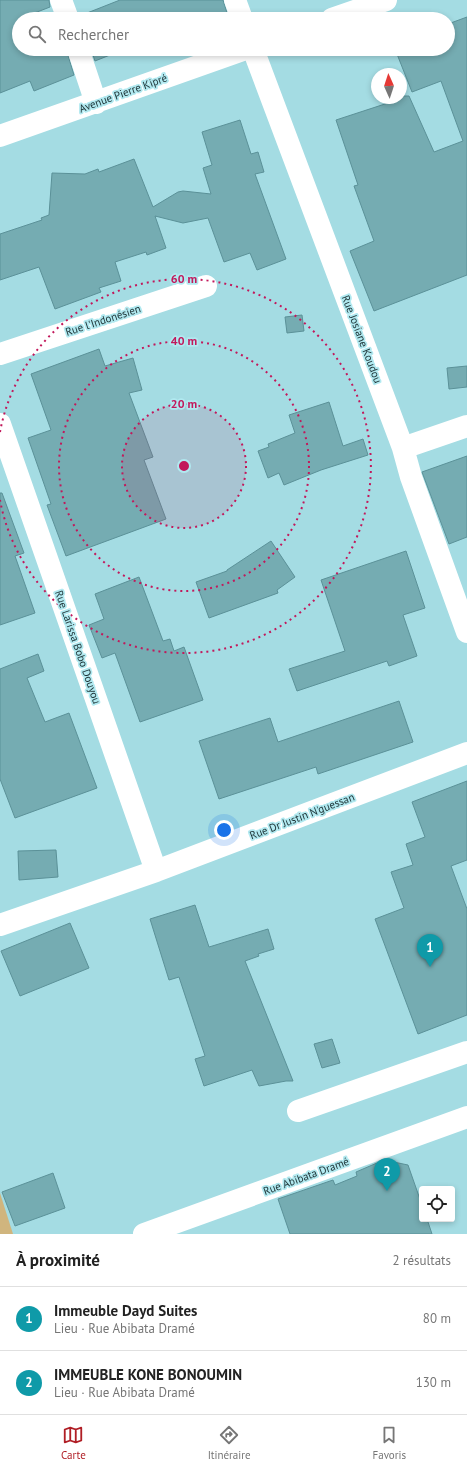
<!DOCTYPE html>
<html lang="fr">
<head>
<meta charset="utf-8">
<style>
  body { margin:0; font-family:"PT Sans",sans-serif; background:#f6f6f6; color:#222 }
  .controls { position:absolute; right:12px; bottom:12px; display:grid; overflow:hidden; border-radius:4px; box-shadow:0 2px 6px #0003 }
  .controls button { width:36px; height:36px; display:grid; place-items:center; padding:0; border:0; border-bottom:1px solid #e0e0e0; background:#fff; color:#222; font:20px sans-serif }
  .compass { position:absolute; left:371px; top:68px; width:36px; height:36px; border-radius:50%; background:#fff; box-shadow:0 2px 6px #0003; rotate:357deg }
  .you { position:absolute; left:224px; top:830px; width:14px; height:14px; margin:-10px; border:3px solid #fff; border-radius:50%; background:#1a73e8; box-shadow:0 0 0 6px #1a73e833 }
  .badge { display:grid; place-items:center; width:26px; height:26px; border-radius:50%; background:#b01e25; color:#fff; font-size:13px; font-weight:700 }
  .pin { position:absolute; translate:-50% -33px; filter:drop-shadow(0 1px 2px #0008) }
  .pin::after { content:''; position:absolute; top:21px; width:14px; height:12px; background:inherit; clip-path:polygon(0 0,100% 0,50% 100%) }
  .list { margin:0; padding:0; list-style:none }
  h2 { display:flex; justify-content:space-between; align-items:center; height:52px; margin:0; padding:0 16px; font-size:17px }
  h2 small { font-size:13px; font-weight:400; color:#767676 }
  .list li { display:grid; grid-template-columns:26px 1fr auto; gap:12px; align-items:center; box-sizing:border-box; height:64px; padding:0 16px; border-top:1px solid #e0e0e0 }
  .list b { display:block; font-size:15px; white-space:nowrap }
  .list p { margin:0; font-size:13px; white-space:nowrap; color:#767676 }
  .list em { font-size:13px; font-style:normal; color:#767676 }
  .icon { flex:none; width:22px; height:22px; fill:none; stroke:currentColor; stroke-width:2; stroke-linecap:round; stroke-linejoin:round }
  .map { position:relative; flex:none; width:467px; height:1234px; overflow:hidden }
  .search { position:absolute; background:#fff; box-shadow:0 2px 6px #0003; left:12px; right:12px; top:12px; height:44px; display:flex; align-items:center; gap:10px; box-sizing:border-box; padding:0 14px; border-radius:22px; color:#767676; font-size:15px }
  .sheet { height:180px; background:#fff }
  nav { display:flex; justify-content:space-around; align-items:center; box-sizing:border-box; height:56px; border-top:1px solid #e0e0e0; background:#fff; font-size:11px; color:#767676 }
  nav a { display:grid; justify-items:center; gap:2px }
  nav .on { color:#b01e25 }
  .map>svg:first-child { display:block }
  .green { fill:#d0b57e }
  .building { fill:#75acb2; stroke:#5b9198 }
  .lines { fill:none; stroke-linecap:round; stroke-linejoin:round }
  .minor { stroke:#fff; stroke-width:22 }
  .ring { fill:none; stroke:#c2185b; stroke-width:2; stroke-dasharray:2 4 }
  .labels { text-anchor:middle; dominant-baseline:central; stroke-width:3.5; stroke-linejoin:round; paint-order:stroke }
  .street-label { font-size:11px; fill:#1d3336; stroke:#b1e9f0 }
  .centre { fill:#c2185b; stroke:#b1e9f0; stroke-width:2 }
  .ring-label { font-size:12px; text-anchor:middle; font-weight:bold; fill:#c2185b; stroke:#b1e9f0; stroke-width:3.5; stroke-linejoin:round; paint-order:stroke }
</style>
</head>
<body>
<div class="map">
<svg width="467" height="1234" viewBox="0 0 467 1234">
  <rect width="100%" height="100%" fill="#a4dce3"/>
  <!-- green -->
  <path class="green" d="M0,1193L13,1234H0Z"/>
  <!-- building -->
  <path class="building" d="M0,0H49L50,7L19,19V49H66L74,75L34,91L30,81L0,93Z
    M120,0H223L228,16L220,19H84L82,15Z
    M467,17V275L374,311L350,251L374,241L354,186L358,185L336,120L391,102L390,101L396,98H401L402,96H409L434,152L463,141L441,81L412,92L395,49H448V24Z
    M91,49H125L95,61Z
    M240,120L251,154L258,152L264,172L255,174L286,259L257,270L250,253L224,262L208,218L183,223L155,216L166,248L147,255L146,252L115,262L121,281L99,288L101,292L55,309L39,267L0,280V234L42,220L41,218L49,215L52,173L85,174L98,169L99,172L134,159L153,207L178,192L183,191L211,194L203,168L212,165L202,132Z
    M302,315L304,331L287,333L285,317Z
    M99,349L105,366L133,358L142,390L129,393L153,457L144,460L166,519L66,556L47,505L51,504L28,438L51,430L31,374Z
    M467,366V387L449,389L447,368Z
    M329,402L343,446L363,439L368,455L321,470L284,485L279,473L268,478L258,451L269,447L268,444L295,433L289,415Z
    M467,456V537L449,544L422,472Z
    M0,493H2L24,553L15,556L35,613L0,625Z
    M271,541L295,577L277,590L278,593L209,618L196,582L227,571V570Z
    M406,551L425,608L403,615L417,656L389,666L387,661L297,691L289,669L345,651L321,580Z
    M139,577L163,641L170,639L174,651L184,647L203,700L140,722L115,653L102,658L89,625L104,619L95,594Z
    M38,654L44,671L27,678L45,722L69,713L97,788L15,818L0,779V669Z
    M399,701L413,742L318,774L316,767L219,799L199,741L270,718L278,742Z
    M467,781V860L451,866L467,909V1015L418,1034L375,919L404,908L391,872L413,865L406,844L425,837L412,802Z
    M56,850L58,877L19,880L18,851Z
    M195,905L209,947L268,929L274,949L258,954L259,956L245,961L293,1081H286L259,1086L252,1070L204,1086L195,1059L205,1056L179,977L169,980L150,919Z
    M70,923L89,968L20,996L1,951Z
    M332,1039L340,1063L322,1068L314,1044Z
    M384,1160L408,1165L422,1205V1219H427L432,1234H290L278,1199L333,1180L335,1185L357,1176L356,1172Z
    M53,1173L65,1208L15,1226L2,1192Z"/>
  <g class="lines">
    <!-- minor -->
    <path class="minor" d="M61,0L68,19
      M235,0L242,19
      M332,19L386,0
      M78,49L96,103
      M253,49L403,448L411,477L467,632
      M0,136L246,49
      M0,354L206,286
      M0,424L156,871
      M403,448L467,426
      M0,925L156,871L467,753
      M298,1111L467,1052
      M144,1234L467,1117"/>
  </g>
  <!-- distance rings -->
  <circle cx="184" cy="466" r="62" fill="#c2185b" fill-opacity=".12"/>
  <g class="ring">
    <circle cx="184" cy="466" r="62"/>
    <circle cx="184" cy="466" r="125"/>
    <path d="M0 432A187 187 0 1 1 0 500"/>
  </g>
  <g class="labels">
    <!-- street labels -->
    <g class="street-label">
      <text transform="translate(123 93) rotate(-20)">Avenue Pierre Kipré</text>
      <text transform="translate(103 320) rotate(-18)">Rue l'Indonésien</text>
      <text transform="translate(362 339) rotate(69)">Rue Josiane Koudou</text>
      <text transform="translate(78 647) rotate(71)">Rue Larissa Bobo Douyou</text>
      <text transform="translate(302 816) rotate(-21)">Rue Dr Justin N'guessan</text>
      <text transform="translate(306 1176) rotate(-20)">Rue Abibata Dramé</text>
    </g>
  </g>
  <circle cx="184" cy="466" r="6" class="centre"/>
  <g class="ring-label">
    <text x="184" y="283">60 m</text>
    <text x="184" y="345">40 m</text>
    <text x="184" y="408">20 m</text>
  </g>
</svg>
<div class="controls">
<button><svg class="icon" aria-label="locate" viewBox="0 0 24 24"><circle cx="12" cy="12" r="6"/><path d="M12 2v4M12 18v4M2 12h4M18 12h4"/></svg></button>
</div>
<svg class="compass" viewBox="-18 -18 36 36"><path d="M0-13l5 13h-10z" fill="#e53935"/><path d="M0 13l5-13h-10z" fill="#767676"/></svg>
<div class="you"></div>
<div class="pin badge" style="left:430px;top:967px;background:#0f9aa8">1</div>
<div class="pin badge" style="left:387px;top:1191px;background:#0f9aa8">2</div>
<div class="search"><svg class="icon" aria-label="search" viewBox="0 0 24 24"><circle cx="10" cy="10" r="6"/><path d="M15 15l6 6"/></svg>Rechercher</div>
</div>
<section class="sheet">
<h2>À proximité<small>2 résultats</small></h2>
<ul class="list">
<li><span class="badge" style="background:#0f9aa8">1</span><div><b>Immeuble Dayd Suites</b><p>Lieu · Rue Abibata Dramé</p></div><em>80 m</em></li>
<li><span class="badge" style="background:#0f9aa8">2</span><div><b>IMMEUBLE KONE BONOUMIN</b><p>Lieu · Rue Abibata Dramé</p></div><em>130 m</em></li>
</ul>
</section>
<nav>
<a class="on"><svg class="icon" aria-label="map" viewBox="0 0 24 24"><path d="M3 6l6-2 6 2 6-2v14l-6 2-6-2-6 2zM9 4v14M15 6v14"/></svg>Carte</a>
<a><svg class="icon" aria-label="directions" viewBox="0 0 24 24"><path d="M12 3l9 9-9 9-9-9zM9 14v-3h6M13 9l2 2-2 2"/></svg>Itinéraire</a>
<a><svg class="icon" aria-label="saved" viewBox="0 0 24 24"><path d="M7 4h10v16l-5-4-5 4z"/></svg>Favoris</a>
</nav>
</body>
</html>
